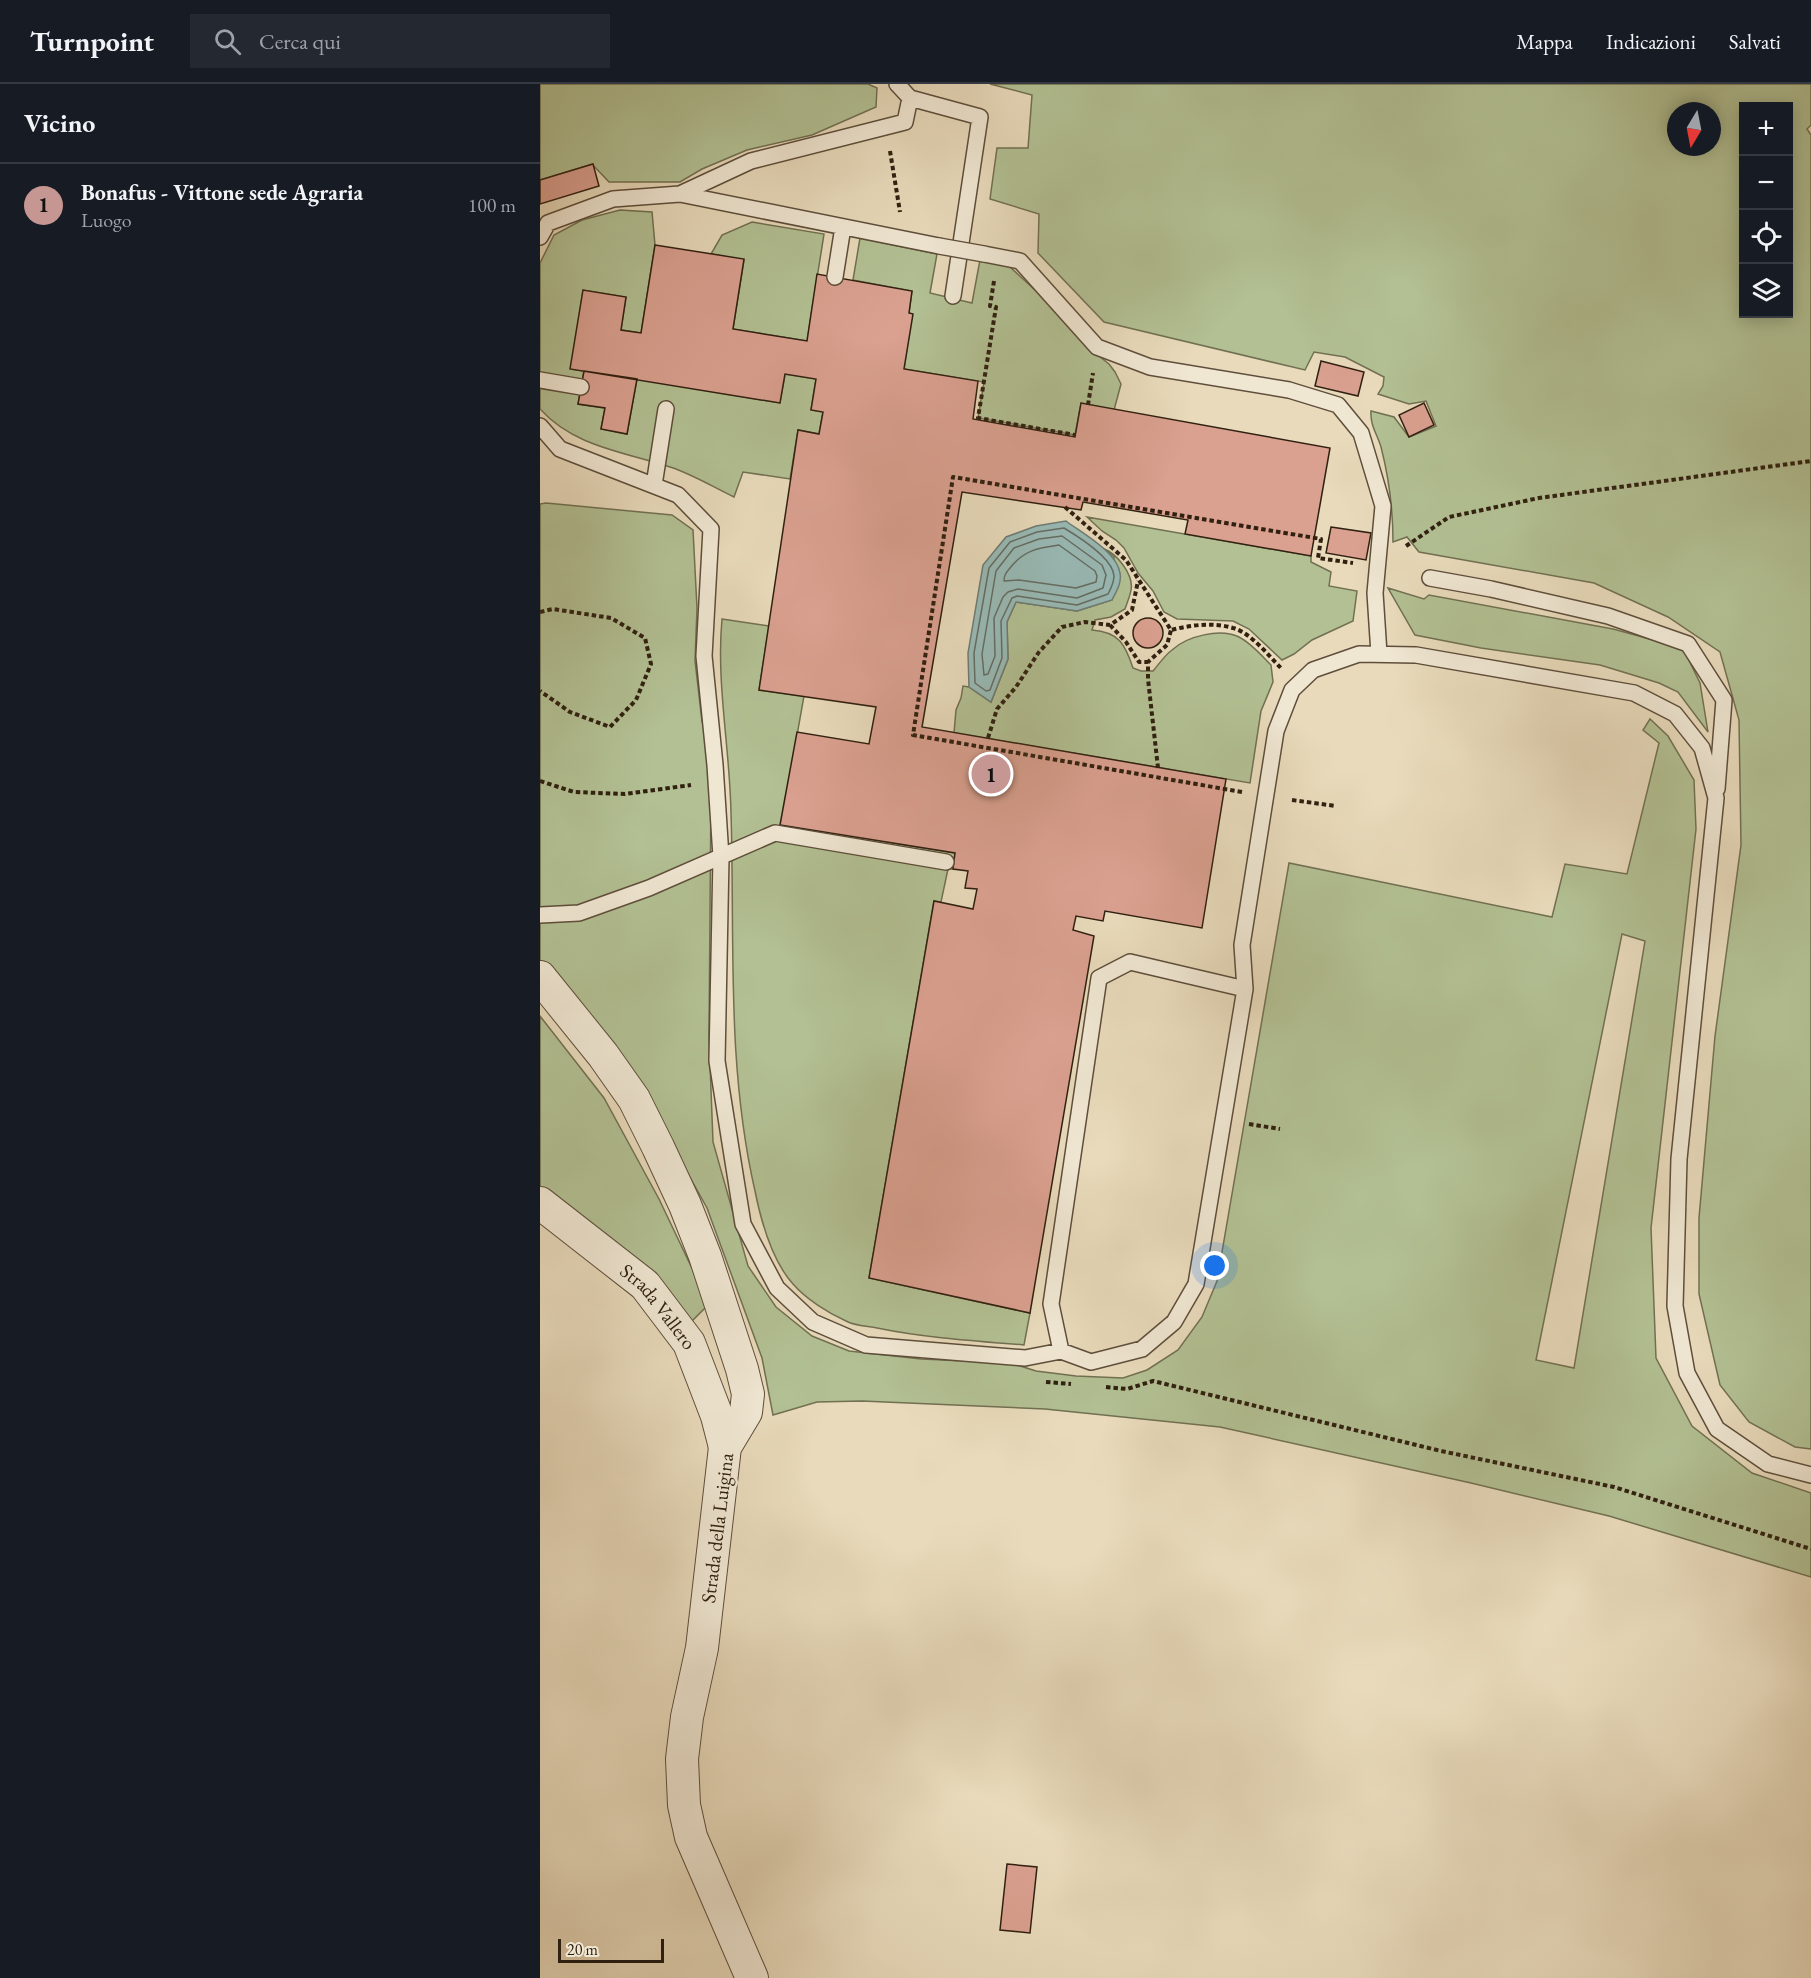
<!DOCTYPE html>
<html lang="it">
<head>
<meta charset="utf-8">
<style>
  body { margin:0; font-family:"EB Garamond",serif; background:#242831; color:#f1f3f6 }
  .controls { position:absolute; right:18px; top:18px; display:grid; overflow:hidden; border-radius:0px; box-shadow:0 3px 15px #0003 }
  .controls button { width:54px; height:54px; display:grid; place-items:center; padding:0; border:0; border-bottom:2px solid #363941; background:#171b24; color:#f1f3f6; font:30px sans-serif }
  .compass { position:absolute; left:1127px; top:18px; width:54px; height:54px; border-radius:50%; background:#171b24; box-shadow:0 3px 15px #0003; rotate:190deg }
  .scale { position:absolute; left:18px; bottom:15px; width:106px; box-sizing:border-box; padding-left:6px; border:3px solid #302010; border-top:0; font-size:16px; line-height:21px; white-space:nowrap; color:#302010; -webkit-text-stroke:4px #f0e7d3; paint-order:stroke }
  .you { position:absolute; left:675px; top:1182px; width:21px; height:21px; margin:-15px; border:4px solid #fff; border-radius:50%; background:#1a73e8; box-shadow:0 0 0 9px #1a73e833 }
  .badge { display:grid; place-items:center; width:39px; height:39px; border-radius:50%; background:#c59692; color:#111; font-size:20px; font-weight:700 }
  .pin { position:absolute; translate:-50% -50%; border:3px solid #fff; box-shadow:0 2px 6px #0006 }
  .list { margin:0; padding:0; list-style:none }
  h2 { display:flex; justify-content:space-between; align-items:center; height:78px; margin:0; padding:0 24px; font-size:26px }
  h2 small { font-size:20px; font-weight:400; color:#9ea1a6 }
  .list li { display:grid; grid-template-columns:39px 1fr auto; gap:18px; align-items:center; box-sizing:border-box; height:84px; padding:0 24px; border-top:2px solid #363941 }
  .list b { display:block; font-size:22px; white-space:nowrap }
  .list p { margin:0; font-size:20px; white-space:nowrap; color:#9ea1a6 }
  .list em { font-size:20px; font-style:normal; color:#9ea1a6 }
  .icon { flex:none; width:33px; height:33px; fill:none; stroke:currentColor; stroke-width:2; stroke-linecap:round; stroke-linejoin:round }
  .map { position:relative; flex:none; width:1271px; height:1894px; overflow:hidden }
  header { display:flex; align-items:center; gap:36px; box-sizing:border-box; height:84px; padding:0 30px; background:#171b24; border-bottom:2px solid #363941 }
  header strong { font-size:28px }
  nav { display:flex; gap:33px; margin-inline-start:auto; font-size:21px }
  .search { width:420px; height:54px; background:#242831; display:flex; align-items:center; gap:15px; box-sizing:border-box; padding:0 21px; border-radius:0px; color:#9ea1a6; font-size:22px }
  main { display:flex }
  aside { flex:1; background:#171b24 }
  .map>svg:first-child { display:block }
  .green { fill:#b2c093; stroke:#717052; stroke-width:1.5; fill-rule:evenodd }
  .water { fill:#98bab6; stroke:#6e7c74; stroke-width:1.5 }
  .lines { fill:none; stroke-linecap:round; stroke-linejoin:round }
  .shore { stroke:#646d63; stroke-width:1.5 }
  .building { fill:#daa090; stroke:#302010; stroke-width:1.5 }
  .service-casing { stroke:#5e4e3b; stroke-width:18 }
  .minor-casing { stroke:#5e4e3b; stroke-width:34 }
  .path { stroke:#302010; stroke-width:4; stroke-dasharray:4.5 3; stroke-linecap:butt }
  .service { stroke:#f0e7d3; stroke-width:15 }
  .minor { stroke:#f0e7d3; stroke-width:32 }
  .service-bridge-casing { stroke:#5e4e3b; stroke-width:18; stroke-linecap:butt }
  .service-bridge { stroke:#f0e7d3; stroke-width:15 }
  .labels { text-anchor:middle; dominant-baseline:central; stroke-width:5; stroke-linejoin:round; paint-order:stroke }
  .street-label { font-size:20px; fill:#302010; stroke:#f0e7d3 }
</style>
</head>
<body>
<header>
<strong>Turnpoint</strong>
<div class="search"><svg class="icon" aria-label="search" viewBox="0 0 24 24"><circle cx="10" cy="10" r="6"/><path d="M15 15l6 6"/></svg>Cerca qui</div>
<nav><a>Mappa</a><a>Indicazioni</a><a>Salvati</a></nav>
</header>
<main>
<aside>
<h2>Vicino<small></small></h2>
<ul class="list">
<li><span class="badge">1</span><div><b>Bonafus - Vittone sede Agraria</b><p>Luogo</p></div><em>100 m</em></li>
</ul>
</aside>
<div class="map">
<svg width="1271" height="1894" viewBox="0 0 1271 1894">
  <rect width="100%" height="100%" fill="#e8dabb"/>
  <filter id="stains"><feTurbulence type="fractalNoise" baseFrequency=".00333" numOctaves="4"/><feColorMatrix values="0 0 0 0 .2 0 0 0 0 .09 0 0 0 0 .02 0 0 0 .5 -.17"/></filter>
  <radialGradient id="worn" r=".72"><stop offset=".6" stop-color="#630" stop-opacity="0"/><stop offset="1" stop-color="#630" stop-opacity=".3"/></radialGradient>
  <!-- green -->
  <path class="green" d="M0,0H328L337,4L336,23L272,51L207,66L162,85L140,98H69L52,80L0,96Z
    M450,0H1271V41L1267,45L1271,51V1365L1255,1363L1209,1338L1180,1301L1159,1210V1134L1175,952L1201,761L1199,636L1180,568L1128,533L1054,499L879,468L867,453L853,458C853,426 849,394 841,363C837,350 830,341 831,327L854,333L869,353L896,342L886,317L869,320L838,310L843,302L844,293L805,273L774,268L765,286L564,238L498,169L499,130L450,115L457,64H488L492,11ZM1204,22H1248V230H1204ZM1136,27H1172V63H1136Z
    M80,126L112,128L115,161L101,249L81,246L86,213L43,206L31,285L44,287L38,320L65,324L61,345L87,350L97,295L240,319L245,290L276,295L271,326L283,328L279,350L258,346L250,395L203,388L194,413C173,403 152,390 130,383C85,368 34,363 0,325V179L14,151L42,136Z
    M212,138L284,150L267,257L193,245L204,176L171,170L182,151Z
    M320,154L397,170L390,209L432,219L440,176L470,183L496,207L545,261L569,280L575,288L581,300L574,326L541,319L535,351L438,334L444,298L364,285L372,230L369,229L372,207L313,196Z
    M6,419L132,431L153,446L157,524L155,577L162,637L166,652L171,706L169,953L173,1058L208,1182L236,1223L272,1252L309,1267L381,1275L471,1279L496,1287L536,1292L583,1294L607,1286L638,1266L662,1233L677,1197L749,779L1012,833L1025,780L1087,790L1119,659L1103,646L1110,635L1128,652L1154,696L1156,745L1111,1144L1116,1274L1152,1342L1212,1389L1271,1409V1493L1069,1432L931,1399L680,1343L505,1325L322,1317L277,1318L233,1331L222,1274L167,1124L97,998L0,876V420ZM1082,850L1105,857L1034,1284L996,1276Z
    M547,433L771,472V478L791,488L789,502L817,507L813,537L772,556L754,570L742,576L709,545L693,537L637,535L624,528L613,507L598,489L584,464L576,456L562,447Z
    M562,464C577,469 594,491 591,506C590,512 587,519 585,525L571,533L555,536L552,546C579,548 585,560 593,584L601,587H613C619,580 625,571 632,566C647,552 680,544 699,553C711,559 722,572 731,581L733,598L721,627L710,699L414,649L416,626L421,614L423,602L429,603L451,618L468,575L467,538L476,518L537,527L572,516L574,473Z
    M848,504L884,515L889,511L1073,545L1143,564L1160,599L1168,648L1138,608L1119,599L1060,581L941,564L875,551Z
    M182,535L229,542L219,606L264,612L241,741L415,769L413,785H408L401,818L394,817L329,1194L490,1229L484,1261C435,1257 386,1254 337,1244C327,1242 315,1242 306,1237C288,1229 266,1215 253,1200C232,1177 221,1137 215,1107C186,980 195,857 191,729C190,665 176,599 182,535Z
    M0,932L64,1014L119,1115L169,1220L147,1242L0,1109Z"/>
  <!-- water -->
  <path class="water" d="M526,437C542,449 577,468 580,489C582,499 576,508 572,516L537,527L476,518L467,538L468,575L451,618L429,603L428,569L443,481L466,453L496,442Z"/>
  <g class="lines">
    <!-- shore -->
    <path class="shore" d="M524,444C539,453 573,474 574,492C574,499 571,504 568,510L537,521L477,512L472,514L461,537L462,574L450,606L446,607L435,599L434,569L449,484L470,458L497,448Z
      M522,452L562,481L566,491L563,504L537,514L478,505L468,508L463,513L454,534L455,572L448,590L444,591L442,570L456,487L474,464L499,455Z
      M519,461L555,487L557,492L556,498L536,504L479,496L464,497C464,491 466,489 470,484C484,466 498,464 519,461Z"/>
  </g>
  <!-- building -->
  <path class="building" d="M53,80L59,102L0,120V96Z
    M115,161L204,175L193,245L267,257L277,190L372,207L369,229L373,230L364,285L438,297L433,335L535,353L541,319L790,364L771,472L645,450L648,436L543,418L541,426L422,408L382,643L686,695L662,844L565,827L563,837L536,832L533,846L554,852L490,1229L329,1194L394,817L433,825L437,805L425,804L428,787L413,785L415,769L240,741L257,648L329,660L336,623L219,606L258,346L279,350L283,328L271,326L276,295L245,290L240,319L30,285L43,206L86,213L81,246L101,249Z
    M781,277L824,288L818,312L775,302Z
    M44,287L97,295L87,350L61,345L65,324L38,320Z
    M884,319L894,341L869,353L859,331Z
    M791,443L831,449L826,476L786,469Z
    M593 549a15 15 0 1 1 30 0a15 15 0 1 1-30 0Z
    M467,1780L497,1783L490,1849L460,1846Z"/>
  <g class="lines">
    <defs>
      <path id="service" d="M370,14L440,33L413,212
        M140,110L399,162
        M0,153L8,139L73,115L140,110L211,77L365,38L370,14L357,0
        M444,170L480,177L557,263L610,283L749,306L798,321L821,349L843,422L835,509L839,570
        M295,193L303,143
        M0,296L41,303
        M0,342L20,365L138,411L171,445L164,572L175,681L181,773L177,977L203,1140L237,1204L273,1238L326,1261L485,1274L521,1267
        M114,401L126,325
        M890,494L951,505L1068,532L1148,560L1184,616L1177,705
        M0,831L39,829L109,804L235,749L406,778
        M705,905L590,878L559,894L511,1220L521,1267L551,1278L602,1265L634,1238L656,1200L705,905L702,861L736,647L752,606L773,586L819,570L876,571L1094,609L1135,630L1162,664L1176,714L1139,1075L1135,1222L1147,1289L1177,1345L1228,1380L1271,1391"/>
      <g id="minor">
        <path d="M0,893L63,971L94,1015L118,1063L145,1121L165,1172L202,1285L208,1310L206,1328L185,1363L162,1564L147,1633L142,1675L144,1721L151,1753L212,1894"/>
        <path id="s1" d="M0,1119L105,1201L149,1259L177,1332L185,1363"/>
      </g>
    </defs>
    <!-- service casing -->
    <use href="#service" class="service-casing"/>
    <!-- minor casing -->
    <use href="#minor" class="minor-casing"/>
    <!-- path -->
    <path class="path" d="M350,67L360,128
      M454,197L450,222L456,223L438,334L535,351
      M548,321L553,289
      M525,423L586,476L631,546C651,541 673,538 693,544C710,548 729,572 741,584
      M866,462L909,433L999,414L1271,377
      M0,528L13,525L71,534L105,554L111,580L96,616L70,643L30,628L0,607
      M570,541L586,558L599,578H608
      M448,654L457,625L476,603L499,568L522,543L545,538L570,541L592,526L598,497
      M618,684L608,595V578L627,561L631,546
      M0,697L34,708L85,710L151,701
      M702,708L373,651L413,393L781,455L778,474L813,479
      M752,716L796,722
      M709,1040L740,1045
      M506,1298L531,1300
      M566,1303L587,1305L613,1297L901,1367L1074,1403L1271,1465"/>
    <!-- service -->
    <use href="#service" class="service"/>
    <!-- minor -->
    <use href="#minor" class="minor"/>
    <defs>
      <path id="service-bridge" d="M399,162L444,170"/>
    </defs>
    <!-- service-bridge casing -->
    <use href="#service-bridge" class="service-bridge-casing"/>
    <!-- service-bridge -->
    <use href="#service-bridge" class="service-bridge"/>
  </g>
  <g class="labels">
    <!-- street labels -->
    <g class="street-label">
      <text stroke="none"><textPath href="#s1" startOffset="158">Strada Vallero</textPath></text>
      <text transform="translate(177 1444) rotate(-83)">Strada della Luigina</text>
    </g>
  </g>
  <rect width="100%" height="100%" filter="url(#stains)"/>
  <rect width="100%" height="100%" fill="url(#worn)"/>
</svg>
<div class="controls">
<button>+</button>
<button>−</button>
<button><svg class="icon" aria-label="locate" viewBox="0 0 24 24"><circle cx="12" cy="12" r="6"/><path d="M12 2v4M12 18v4M2 12h4M18 12h4"/></svg></button>
<button><svg class="icon" aria-label="layers" viewBox="0 0 24 24"><path d="M12 4l9 5-9 5-9-5zM3 14l9 5 9-5"/></svg></button>
</div>
<svg class="compass" viewBox="-18 -18 36 36"><path d="M0-13l5 13h-10z" fill="#e53935"/><path d="M0 13l5-13h-10z" fill="#9ea1a6"/></svg>
<div class="scale">20 m</div>
<div class="you"></div>
<div class="pin badge" style="left:451px;top:690px">1</div>
</div>
</main>
</body>
</html>
